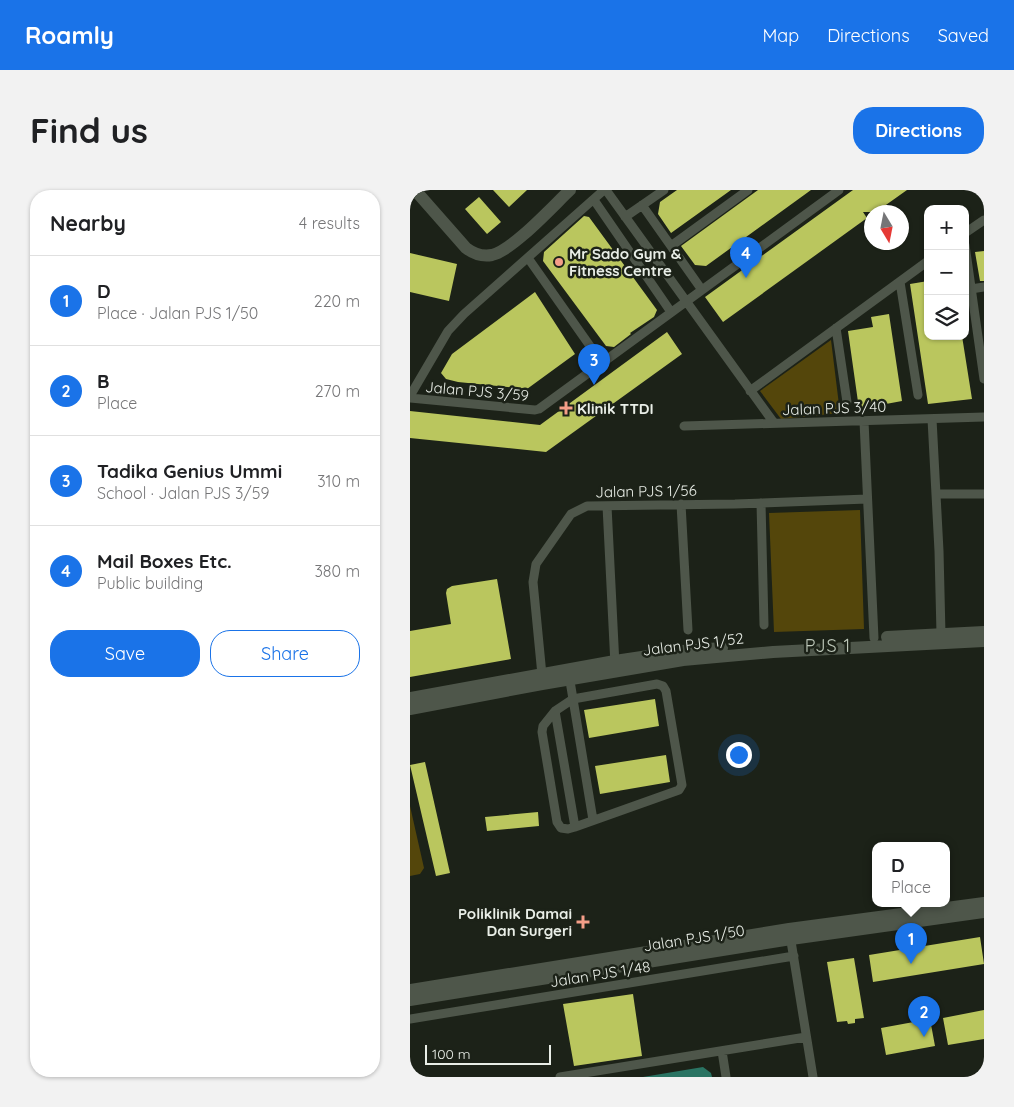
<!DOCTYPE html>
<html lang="en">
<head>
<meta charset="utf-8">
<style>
  body { margin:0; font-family:Quicksand,sans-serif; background:#f2f2f2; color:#202124 }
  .controls { position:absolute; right:15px; top:15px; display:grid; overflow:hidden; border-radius:10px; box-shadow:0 1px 4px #0004 }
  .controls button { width:45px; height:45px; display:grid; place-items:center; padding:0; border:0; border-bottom:1px solid #e0e0e0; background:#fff; color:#202124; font:25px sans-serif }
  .compass { position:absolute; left:454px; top:15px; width:45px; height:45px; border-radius:50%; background:#fff; box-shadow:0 1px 4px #0004; rotate:170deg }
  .scale { position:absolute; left:15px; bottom:12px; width:126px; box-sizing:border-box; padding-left:5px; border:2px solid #e9eee7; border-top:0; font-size:14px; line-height:18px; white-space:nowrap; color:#e9eee7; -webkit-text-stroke:4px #1c2218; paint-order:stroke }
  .you { position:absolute; left:328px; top:564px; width:18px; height:18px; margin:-12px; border:4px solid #fff; border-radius:50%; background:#1a73e8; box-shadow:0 0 0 8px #1a73e833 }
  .badge { display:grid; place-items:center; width:32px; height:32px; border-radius:50%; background:#1a73e8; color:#fff; font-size:16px; font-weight:700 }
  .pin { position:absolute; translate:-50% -41px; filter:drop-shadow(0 1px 2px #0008) }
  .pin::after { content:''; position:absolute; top:26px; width:18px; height:15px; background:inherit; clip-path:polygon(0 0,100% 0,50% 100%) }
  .popup { position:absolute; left:462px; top:652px; width:78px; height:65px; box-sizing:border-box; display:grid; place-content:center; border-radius:10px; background:#fff; filter:drop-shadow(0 1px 4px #0005); font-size:16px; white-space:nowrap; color:#757577 }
  .popup b { font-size:19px; color:#202124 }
  .popup::after { content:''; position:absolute; left:50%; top:100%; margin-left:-10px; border:10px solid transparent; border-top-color:#fff }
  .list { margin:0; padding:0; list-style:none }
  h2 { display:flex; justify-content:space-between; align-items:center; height:65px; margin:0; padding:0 20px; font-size:21px }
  h2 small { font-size:16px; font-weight:400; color:#757577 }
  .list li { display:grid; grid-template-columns:32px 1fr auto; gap:15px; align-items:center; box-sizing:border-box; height:90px; padding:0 20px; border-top:1px solid #e0e0e0 }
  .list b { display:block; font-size:19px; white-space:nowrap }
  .list p { margin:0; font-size:16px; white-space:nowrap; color:#757577 }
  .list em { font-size:16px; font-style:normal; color:#757577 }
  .actions { display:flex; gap:10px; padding:15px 20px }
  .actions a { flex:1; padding:11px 0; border:1px solid #1a73e8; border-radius:20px; text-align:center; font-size:18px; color:#1a73e8 }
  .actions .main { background:#1a73e8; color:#fff }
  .icon { flex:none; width:28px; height:28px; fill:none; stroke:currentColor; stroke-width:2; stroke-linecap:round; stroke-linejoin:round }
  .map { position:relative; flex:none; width:574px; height:887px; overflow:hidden; border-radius:20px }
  header { display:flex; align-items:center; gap:30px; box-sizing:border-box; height:70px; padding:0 25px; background:#1a73e8; color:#fff }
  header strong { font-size:24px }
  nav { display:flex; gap:28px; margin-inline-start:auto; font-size:18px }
  .intro { display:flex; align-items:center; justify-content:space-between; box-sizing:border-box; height:120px; padding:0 30px }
  h1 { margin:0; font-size:35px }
  .button { padding:12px 22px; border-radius:20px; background:#1a73e8; color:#fff; font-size:18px; font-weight:700 }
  main { display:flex; gap:30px; padding:0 30px }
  aside { flex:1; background:#fff; border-radius:20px; box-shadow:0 1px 4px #0004 }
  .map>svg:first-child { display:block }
  .green { fill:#54460b }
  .water { fill:#2a7463 }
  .building { fill:#bac65e }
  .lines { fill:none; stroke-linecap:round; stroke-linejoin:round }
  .street { stroke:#4e564a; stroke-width:9 }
  .secondary { stroke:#4e564a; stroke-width:12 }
  .poi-dot { fill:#f49e88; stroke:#1c2218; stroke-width:2 }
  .labels { text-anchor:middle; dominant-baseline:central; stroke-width:5; stroke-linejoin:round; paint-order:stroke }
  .poi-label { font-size:15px; font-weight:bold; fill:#e9eee7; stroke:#1c2218; text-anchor:start }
  .street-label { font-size:15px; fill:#e9eee7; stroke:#1c2218 }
  .quarter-label { font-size:18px; letter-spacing:1px; fill:#bdc7b9; stroke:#1c2218 }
</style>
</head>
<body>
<header>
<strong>Roamly</strong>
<nav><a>Map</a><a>Directions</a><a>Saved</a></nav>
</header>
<div class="intro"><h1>Find us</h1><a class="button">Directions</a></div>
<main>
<aside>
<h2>Nearby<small>4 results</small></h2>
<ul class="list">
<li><span class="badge">1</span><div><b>D</b><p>Place · Jalan PJS 1/50</p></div><em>220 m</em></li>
<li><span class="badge">2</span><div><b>B</b><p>Place</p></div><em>270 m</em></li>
<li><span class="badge">3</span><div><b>Tadika Genius Ummi</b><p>School · Jalan PJS 3/59</p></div><em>310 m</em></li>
<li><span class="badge">4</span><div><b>Mail Boxes Etc.</b><p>Public building</p></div><em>380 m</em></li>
</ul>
<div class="actions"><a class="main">Save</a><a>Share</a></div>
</aside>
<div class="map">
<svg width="574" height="887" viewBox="0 0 574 887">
  <rect width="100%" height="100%" fill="#1c2218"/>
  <!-- green -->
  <path class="green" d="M421,150L430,223L371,229L350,201Z
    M450,320L454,439L364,442L359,323Z
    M0,616L14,678L10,684L0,686Z"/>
  <!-- water -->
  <path class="water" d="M293,877L301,883L302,887H233Z"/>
  <!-- building -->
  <path class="building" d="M83,0H117L99,17Z
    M267,0H321L261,43L248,24L250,12Z
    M348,0H401L296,76L285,75L271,56Z
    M443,0H497L466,22H453L457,28L313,132L295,107Z
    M69,7L91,32L77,44L55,19Z
    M174,26L179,27L247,120L244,127L220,143L221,144L204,157L196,156L133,71L134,62Z
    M574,61V91H570L565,62Z
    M0,63L47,74L39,111L0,102Z
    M518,91V146H552L562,209L518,214L500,94Z
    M125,102L165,164L117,199L48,192L36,189L31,183L42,164Z
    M479,124L492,211L449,219L438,141L463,137L461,127Z
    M257,142L272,164L136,262L0,248V221L130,235Z
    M87,389L101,469L0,487V441L41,434L36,403L37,399L42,396Z
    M245,509L249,536L179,548L174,520Z
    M256,565L260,592L190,604L185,576Z
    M15,572L40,683L26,686L0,575Z
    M128,622L129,636L77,641L75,627Z
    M570,747L574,774L463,792L459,765Z
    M444,768L454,828L445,829V833L438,834L437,831L427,832L417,772Z
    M223,804L232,866L164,876L153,814Z
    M574,820V849L538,855L533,828Z
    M520,829L525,856L476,865L471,838Z"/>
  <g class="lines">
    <!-- street -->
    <path class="street" d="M196,0L364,233
      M184,10L261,122
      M232,15L292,100
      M215,27L254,0
      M555,43L574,30
      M555,55L574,189
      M261,56L338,0
      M118,68L192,173
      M490,92L508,205
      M561,99L574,97
      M426,138L437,212
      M340,201L518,71
      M0,206L38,141L54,124L194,0
      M0,208L125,220L129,219L429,0
      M522,229L529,361L531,444
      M454,231L464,448
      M274,236L574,227
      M526,304H574
      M351,313L354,435
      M271,314L278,440
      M197,316L205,475
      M132,485L123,392L126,374L161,324L177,316L325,314L457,309
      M159,485L183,630
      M145,521L165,637L269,600L272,595L256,501L253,496L247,494L163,509L145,521L133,536L132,542L147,632L151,638L158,639L165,637
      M380,745L403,887
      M0,829L384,766
      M312,861L316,887
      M150,887L396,847"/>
    <!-- secondary -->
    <path class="secondary" d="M5,0L56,58C64,64 72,67 82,65C103,60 143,16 160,0
      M477,447L574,442
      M0,508L205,471L272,461L312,458
      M0,519L132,494L273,470L363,462L574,451
      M0,800L379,739L574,713
      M0,810L381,749L574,722"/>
  </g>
  <!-- markers -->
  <g class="poi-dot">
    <circle cx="149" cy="72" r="5"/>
    <path d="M153.5 210.5h5v5h5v5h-5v5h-5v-5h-5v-5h5z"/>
    <path d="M170.5 724.5h5v5h5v5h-5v5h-5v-5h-5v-5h5z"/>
  </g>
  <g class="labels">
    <!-- poi labels -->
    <g class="poi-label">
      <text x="159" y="63">Mr Sado Gym &amp;<tspan x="159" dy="17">Fitness Centre</tspan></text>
      <text x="167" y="218">Klinik TTDI</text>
      <text x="162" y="723" text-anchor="end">Poliklinik Damai<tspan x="162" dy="17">Dan Surgeri</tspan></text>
    </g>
    <!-- street labels -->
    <g class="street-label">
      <text transform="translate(67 201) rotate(5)">Jalan PJS 3/59</text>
      <text transform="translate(424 218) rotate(-2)">Jalan PJS 3/40</text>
      <text transform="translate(236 301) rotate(-1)">Jalan PJS 1/56</text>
      <text transform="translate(283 454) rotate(-7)">Jalan PJS 1/52</text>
      <text transform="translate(284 748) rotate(-9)">Jalan PJS 1/50</text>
      <text transform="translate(190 784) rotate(-9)">Jalan PJS 1/48</text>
    </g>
    <!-- quarter labels -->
    <g class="quarter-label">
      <text x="418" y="455">PJS 1</text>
    </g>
  </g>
</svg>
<div class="controls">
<button>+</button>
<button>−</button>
<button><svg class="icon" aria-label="layers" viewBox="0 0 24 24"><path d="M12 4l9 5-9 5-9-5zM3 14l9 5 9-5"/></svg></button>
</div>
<svg class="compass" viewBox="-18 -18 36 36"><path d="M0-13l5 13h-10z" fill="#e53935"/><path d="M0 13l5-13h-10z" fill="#757577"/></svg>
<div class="scale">100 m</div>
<div class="you"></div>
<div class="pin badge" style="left:501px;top:774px">1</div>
<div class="popup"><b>D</b>Place</div>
<div class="pin badge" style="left:514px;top:847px">2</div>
<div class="pin badge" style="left:184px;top:195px">3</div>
<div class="pin badge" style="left:336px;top:88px">4</div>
</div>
</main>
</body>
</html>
